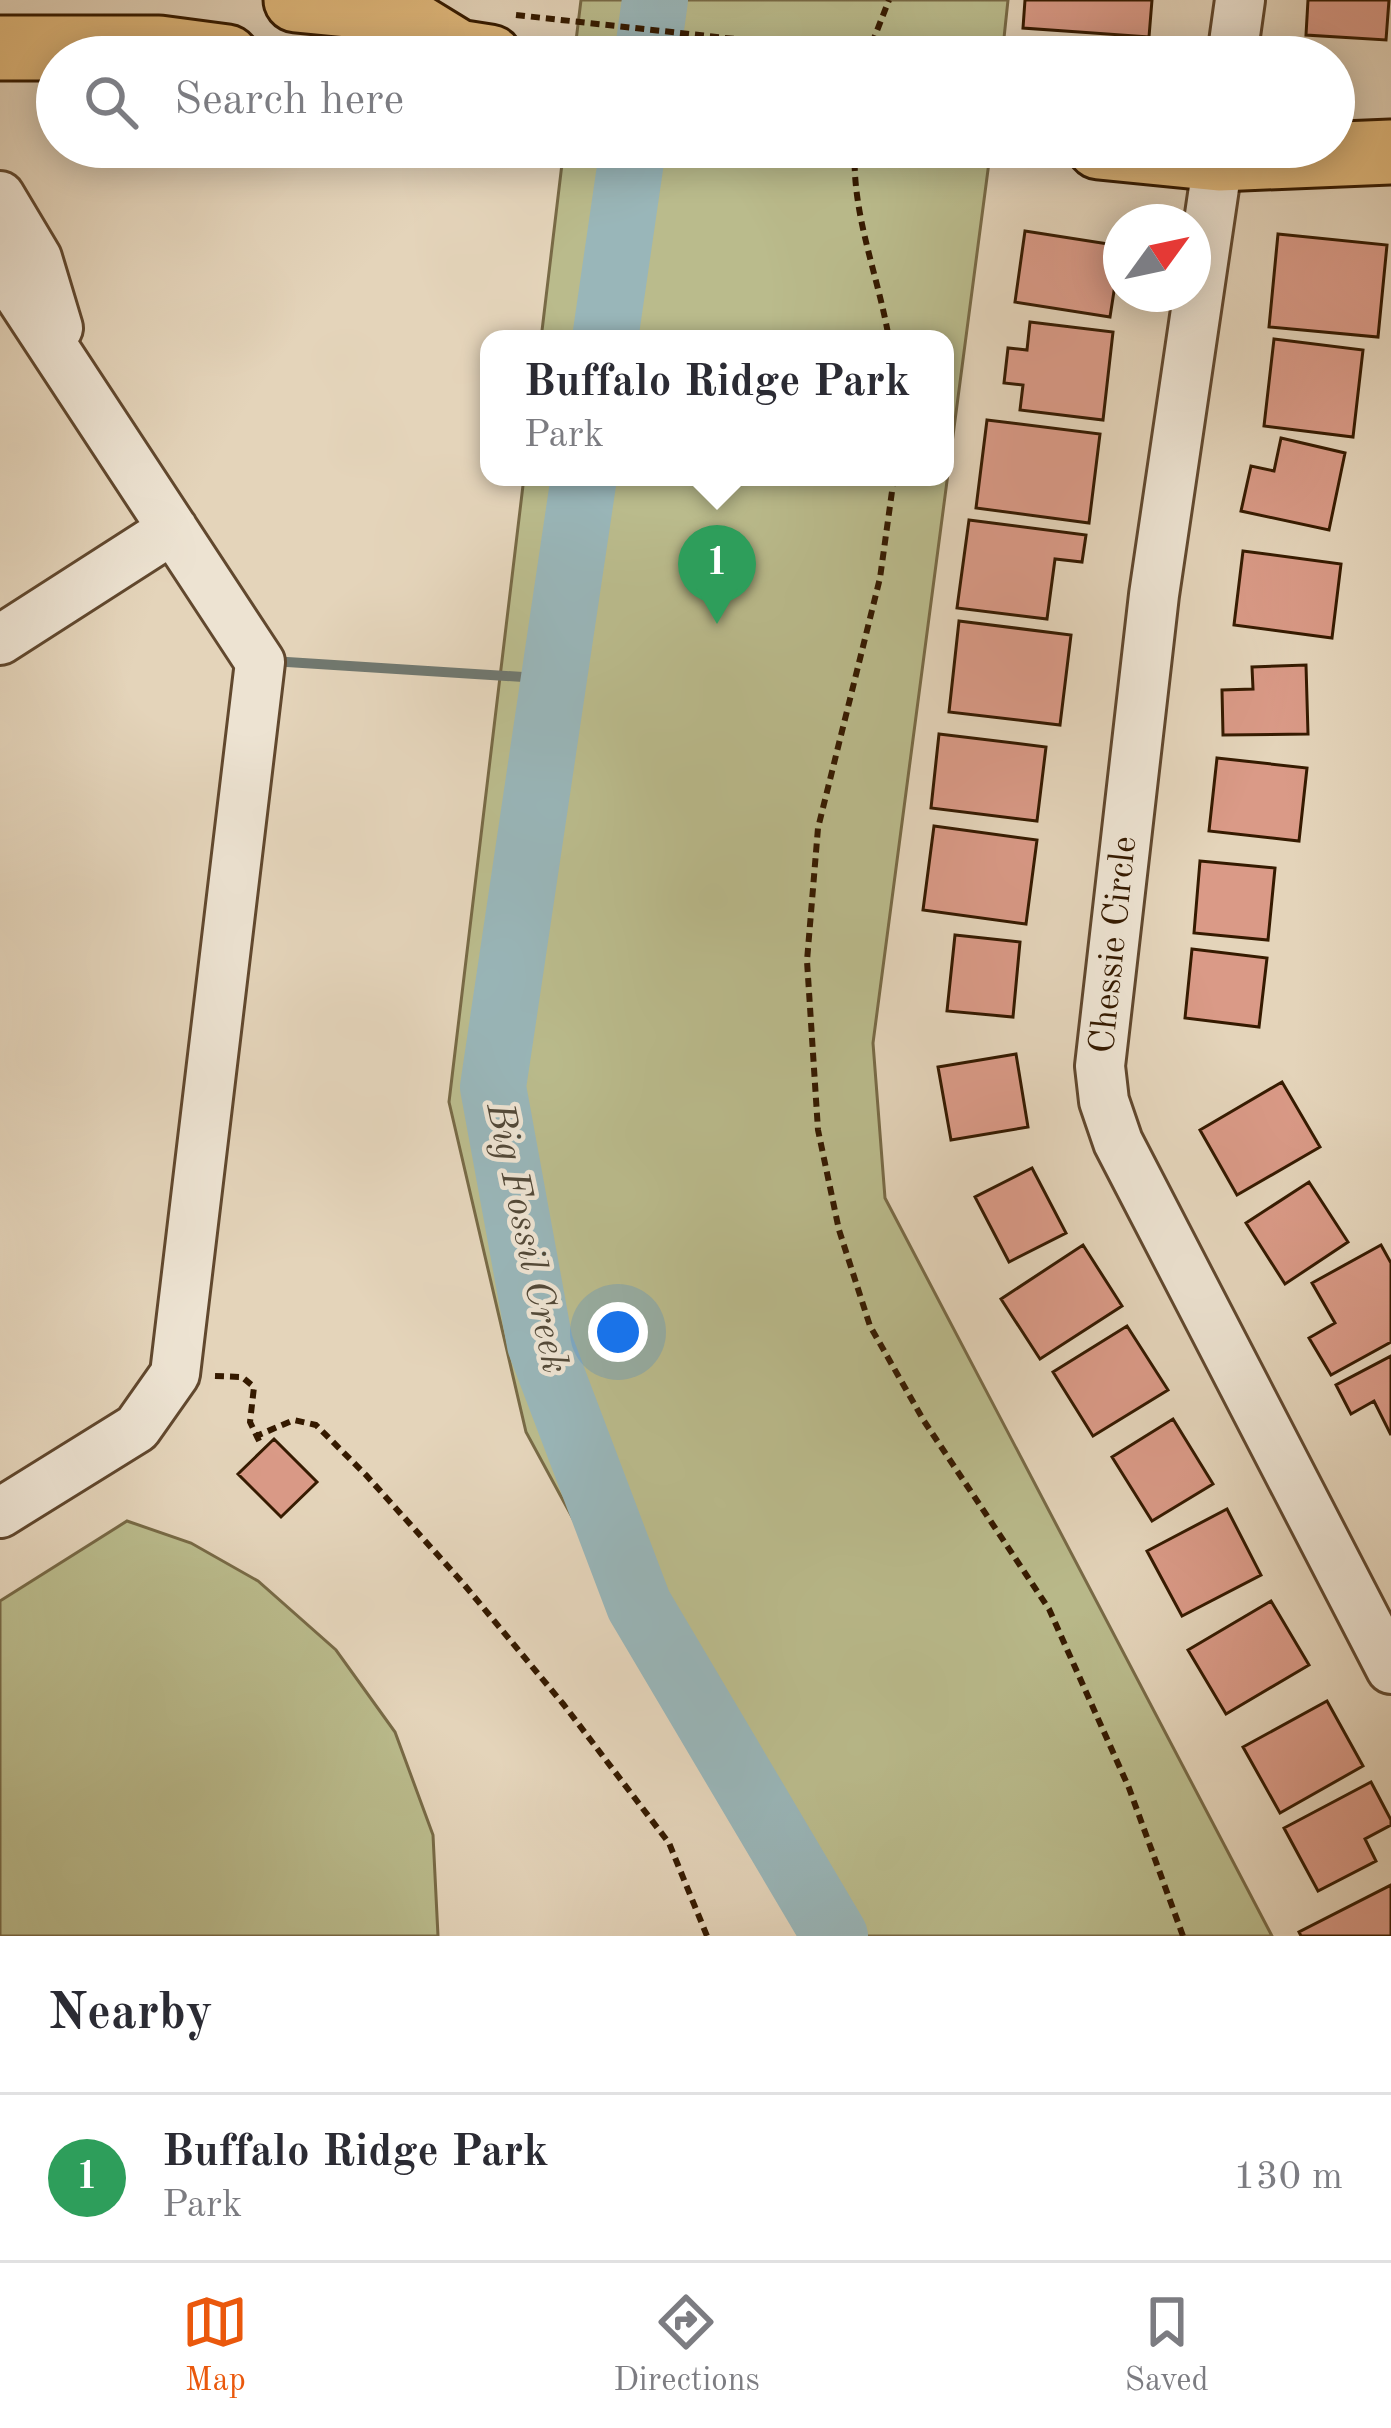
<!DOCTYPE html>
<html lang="en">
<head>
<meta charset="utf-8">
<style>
  body { margin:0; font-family:"Old Standard TT",serif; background:#f2f2f3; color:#2b2b33 }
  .compass { position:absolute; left:1103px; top:204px; width:108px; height:108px; border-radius:50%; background:#fff; box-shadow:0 6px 30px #0003; rotate:57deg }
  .you { position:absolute; left:618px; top:1332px; width:42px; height:42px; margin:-30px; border:9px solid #fff; border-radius:50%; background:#1a73e8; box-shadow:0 0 0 18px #1a73e833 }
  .badge { display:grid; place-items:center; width:78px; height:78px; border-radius:50%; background:#ea580c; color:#fff; font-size:39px; font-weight:700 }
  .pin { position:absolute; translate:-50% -99px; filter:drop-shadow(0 3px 6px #0008) }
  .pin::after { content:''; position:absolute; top:63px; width:42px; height:36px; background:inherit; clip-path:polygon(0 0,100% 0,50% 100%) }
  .popup { position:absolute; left:480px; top:330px; width:474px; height:156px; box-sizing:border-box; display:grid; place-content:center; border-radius:24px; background:#fff; filter:drop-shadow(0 3px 9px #0005); font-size:39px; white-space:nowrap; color:#7c7c81 }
  .popup b { font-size:45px; color:#2b2b33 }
  .popup::after { content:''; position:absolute; left:50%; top:100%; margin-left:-24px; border:24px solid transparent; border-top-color:#fff }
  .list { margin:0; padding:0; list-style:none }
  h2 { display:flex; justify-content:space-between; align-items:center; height:156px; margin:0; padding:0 48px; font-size:51px }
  h2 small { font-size:39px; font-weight:400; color:#7c7c81 }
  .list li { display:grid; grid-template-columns:78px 1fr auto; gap:36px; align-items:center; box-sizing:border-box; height:168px; padding:0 48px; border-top:3px solid #e1e1e2 }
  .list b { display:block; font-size:45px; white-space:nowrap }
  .list p { margin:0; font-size:39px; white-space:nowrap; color:#7c7c81 }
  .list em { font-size:39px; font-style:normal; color:#7c7c81 }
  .icon { flex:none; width:66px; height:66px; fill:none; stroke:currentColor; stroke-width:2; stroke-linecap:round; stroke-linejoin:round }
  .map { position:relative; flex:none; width:1391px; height:1936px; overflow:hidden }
  .search { position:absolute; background:#fff; box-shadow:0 6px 30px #0003; left:36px; right:36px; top:36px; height:132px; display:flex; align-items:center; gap:30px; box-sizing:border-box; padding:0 42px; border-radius:66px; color:#7c7c81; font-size:45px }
  .sheet { height:324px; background:#fff }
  nav { display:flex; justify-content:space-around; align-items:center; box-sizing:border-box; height:168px; border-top:3px solid #e1e1e2; background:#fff; font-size:33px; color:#7c7c81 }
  nav a { display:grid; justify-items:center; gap:6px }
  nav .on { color:#ea580c }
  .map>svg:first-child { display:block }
  .green { fill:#babb8c; stroke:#786a46; stroke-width:3 }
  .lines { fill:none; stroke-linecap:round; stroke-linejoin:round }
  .stream { stroke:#71786f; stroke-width:10 }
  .river { stroke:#99b6b9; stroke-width:66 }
  .building { fill:#da9a87; stroke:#351a00; stroke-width:3 }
  .minor-casing { stroke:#61482e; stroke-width:54 }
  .major-casing { stroke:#351a00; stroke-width:69 }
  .path { stroke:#351a00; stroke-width:6; stroke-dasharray:9 6; stroke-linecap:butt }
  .minor { stroke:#ede3d2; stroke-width:48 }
  .major { stroke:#e2ba7d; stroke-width:63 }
  .labels { text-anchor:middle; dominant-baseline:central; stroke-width:9; stroke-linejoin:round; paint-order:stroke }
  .street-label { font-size:36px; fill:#351a00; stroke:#ede3d2 }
  .water-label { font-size:39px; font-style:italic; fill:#534938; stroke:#ede3d2 }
</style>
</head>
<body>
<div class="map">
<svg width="1391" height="1936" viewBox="0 0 1391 1936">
  <rect width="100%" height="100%" fill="#e4d4ba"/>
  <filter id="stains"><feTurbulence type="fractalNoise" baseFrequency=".00167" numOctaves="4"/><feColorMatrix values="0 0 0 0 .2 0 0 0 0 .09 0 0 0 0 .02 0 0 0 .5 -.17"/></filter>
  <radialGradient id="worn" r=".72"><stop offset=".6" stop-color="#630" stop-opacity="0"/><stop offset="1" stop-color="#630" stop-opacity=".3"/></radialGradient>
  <!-- green -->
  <path class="green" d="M581,0H1008L1002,57H574Z
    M564,147H991L873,1043L885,1198L1272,1936H799L526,1432L449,1102L524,477H945V339H541Z
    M127,1521L191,1543L258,1581L336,1650L395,1732L433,1835L438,1936H0V1601Z"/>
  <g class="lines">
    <!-- stream -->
    <path class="stream" d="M287,662L554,679"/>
    <!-- river -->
    <path class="river" d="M647,57L655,0
      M605,339L633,147
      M584,477L493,1087L540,1344L639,1605L835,1936"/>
  </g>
  <!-- building -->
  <path class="building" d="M1025,0H1152L1149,37L1023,28Z
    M1308,0H1389L1386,40L1306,35Z
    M1025,231L1121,246L1110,317L1015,302Z
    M1278,234L1387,245L1378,337L1269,327Z
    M1030,322L1113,332L1103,420L1020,410L1023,385L1004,383L1008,348L1027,350Z
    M1274,339L1363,350L1353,437L1264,426Z
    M987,420L1100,434L1089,523L976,508Z
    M1281,438L1345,453L1329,530L1241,511L1251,466L1274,471Z
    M969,520L1086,535L1082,562L1055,559L1047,619L957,608Z
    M1243,551L1341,564L1332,638L1234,625Z
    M959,621L1071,635L1060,725L949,712Z
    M1306,665L1308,734L1223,735L1222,690L1253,689L1252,667Z
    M939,734L1046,747L1037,821L931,808Z
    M1217,758L1307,768L1299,841L1209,831Z
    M934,826L1037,840L1026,924L923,910Z
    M1200,861L1275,868L1268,940L1194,933Z
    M955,935L1020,942L1013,1017L947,1011Z
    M1192,949L1267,958L1259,1027L1185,1018Z
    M1016,1054L1028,1127L951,1140L938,1067Z
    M1282,1082L1320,1147L1237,1195L1200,1130Z
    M1032,1168L1066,1233L1009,1262L975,1197Z
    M1309,1182L1348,1242L1285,1284L1246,1223Z
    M1083,1245L1122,1306L1040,1359L1001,1299Z
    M1381,1245L1391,1263V1342L1331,1375L1309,1338L1335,1323L1312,1283Z
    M1127,1326L1168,1390L1093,1436L1053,1372Z
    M1391,1356V1435L1374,1401L1351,1414L1336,1385Z
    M1173,1419L1213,1484L1152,1521L1112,1457Z
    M274,1439L317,1482L281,1517L238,1474Z
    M1227,1509L1261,1575L1182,1616L1147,1551Z
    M1271,1601L1309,1665L1226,1714L1188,1650Z
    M1327,1701L1363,1766L1280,1813L1243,1747Z
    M1371,1782L1391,1820V1825L1365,1839L1376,1861L1318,1891L1284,1828Z
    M1391,1885V1936H1301L1299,1932Z"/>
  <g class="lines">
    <defs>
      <path id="minor" d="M1232,57L1240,0
        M1220,147L1154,595L1100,1066L1104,1101L1118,1142L1391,1669
        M0,196L37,258L58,328
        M0,266L260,662L175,1374L137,1428L0,1513
        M0,640L173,529"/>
      <path id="major" d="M296,0L388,9L458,52L490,57
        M0,48H159L227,57
        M1099,147L1219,159L1391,152"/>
    </defs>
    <!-- minor casing -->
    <use href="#minor" class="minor-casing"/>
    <!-- major casing -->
    <use href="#major" class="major-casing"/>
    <!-- path -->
    <path class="path" d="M516,15L863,53
      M863,55L869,51L889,0
      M855,147C851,213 878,274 889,339
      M894,477L880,578L818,828L807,961L818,1130L839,1230L870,1326L924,1421L1049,1609L1129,1788L1183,1936
      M215,1376L242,1377L254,1387L250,1422L261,1445
      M254,1437L294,1420L316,1425L366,1475L462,1582L564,1705L669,1843L707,1936"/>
    <!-- minor -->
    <use href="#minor" class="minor"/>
    <!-- major -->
    <use href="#major" class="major"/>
  </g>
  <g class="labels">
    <!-- street labels -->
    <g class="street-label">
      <text transform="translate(1115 945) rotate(-84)">Chessie Circle</text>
    </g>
    <!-- water labels -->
    <g class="water-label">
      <text transform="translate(526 1238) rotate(78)">Big Fossil Creek</text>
    </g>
  </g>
  <rect width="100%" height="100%" filter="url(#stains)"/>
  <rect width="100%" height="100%" fill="url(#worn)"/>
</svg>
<svg class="compass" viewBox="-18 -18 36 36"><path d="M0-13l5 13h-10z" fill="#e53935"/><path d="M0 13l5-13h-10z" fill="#7c7c81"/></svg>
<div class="you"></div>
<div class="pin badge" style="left:717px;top:624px;background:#2e9e5b">1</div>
<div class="popup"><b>Buffalo Ridge Park</b>Park</div>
<div class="search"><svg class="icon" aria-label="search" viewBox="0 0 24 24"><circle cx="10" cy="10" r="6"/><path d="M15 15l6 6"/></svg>Search here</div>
</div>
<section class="sheet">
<h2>Nearby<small></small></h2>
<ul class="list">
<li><span class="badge" style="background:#2e9e5b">1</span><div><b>Buffalo Ridge Park</b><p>Park</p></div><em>130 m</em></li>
</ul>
</section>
<nav>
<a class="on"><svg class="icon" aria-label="map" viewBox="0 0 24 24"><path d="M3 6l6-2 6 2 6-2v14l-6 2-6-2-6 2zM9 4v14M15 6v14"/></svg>Map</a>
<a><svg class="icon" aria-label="directions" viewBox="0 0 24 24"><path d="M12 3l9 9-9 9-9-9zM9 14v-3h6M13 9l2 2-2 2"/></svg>Directions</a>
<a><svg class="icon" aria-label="saved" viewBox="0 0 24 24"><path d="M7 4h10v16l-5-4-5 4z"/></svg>Saved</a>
</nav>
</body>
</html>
